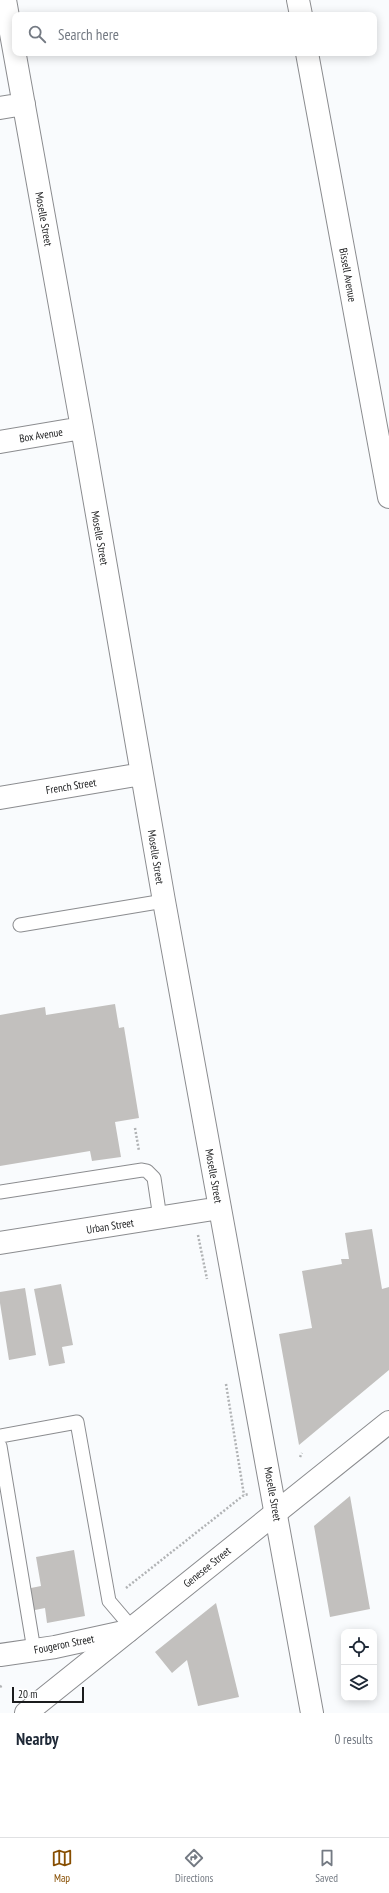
<!DOCTYPE html>
<html lang="en">
<head>
<meta charset="utf-8">
<style>
  body { margin:0; font-family:"PT Sans Narrow",sans-serif; background:#f6f6f7; color:#1f2937 }
  .controls { position:absolute; right:12px; bottom:12px; display:grid; overflow:hidden; border-radius:8px; box-shadow:0 2px 10px #0003 }
  .controls button { width:36px; height:36px; display:grid; place-items:center; padding:0; border:0; border-bottom:1px solid #e0e1e3; background:#fff; color:#1f2937; font:20px sans-serif }
  .scale { position:absolute; left:12px; bottom:10px; width:72px; box-sizing:border-box; padding-left:4px; border:2px solid #1b1c1d; border-top:0; font-size:11px; line-height:14px; white-space:nowrap; color:#1b1c1d; -webkit-text-stroke:3px #fff; paint-order:stroke }
  .list { margin:0; padding:0; list-style:none }
  h2 { display:flex; justify-content:space-between; align-items:center; height:52px; margin:0; padding:0 16px; font-size:17px }
  h2 small { font-size:13px; font-weight:400; color:#747a83 }
  .icon { flex:none; width:22px; height:22px; fill:none; stroke:currentColor; stroke-width:2; stroke-linecap:round; stroke-linejoin:round }
  .map { position:relative; flex:none; width:389px; height:1713px; overflow:hidden }
  .search { position:absolute; background:#fff; box-shadow:0 2px 10px #0003; left:12px; right:12px; top:12px; height:44px; display:flex; align-items:center; gap:10px; box-sizing:border-box; padding:0 14px; border-radius:8px; color:#747a83; font-size:15px }
  .sheet { height:124px; background:#fff }
  nav { display:flex; justify-content:space-around; align-items:center; box-sizing:border-box; height:56px; border-top:1px solid #e0e1e3; background:#fff; font-size:11px; color:#747a83 }
  nav a { display:grid; justify-items:center; gap:2px }
  nav .on { color:#874e01 }
  .map>svg:first-child { display:block }
  .building { fill:#c2c0be }
  .lines { fill:none; stroke-linecap:round; stroke-linejoin:round }
  .lane-casing { stroke:#8b8c8f; stroke-width:15 }
  .street-casing { stroke:#8b8c8f; stroke-width:24 }
  .secondary-casing { stroke:#8b8c8f; stroke-width:24 }
  .path { stroke:#b1b3b5; stroke-width:2.5; stroke-dasharray:2 2; stroke-linecap:butt }
  .lane { stroke:#fff; stroke-width:13 }
  .street { stroke:#fff; stroke-width:22 }
  .secondary { stroke:#fff; stroke-width:22 }
  .labels { text-anchor:middle; dominant-baseline:central; stroke-width:3; stroke-linejoin:round; paint-order:stroke }
  .street-label { font-size:11px; fill:#1b1c1d; stroke:#fff }
</style>
</head>
<body>
<div class="map">
<svg width="389" height="1713" viewBox="0 0 389 1713">
  <rect width="100%" height="100%" fill="#f9fbfd"/>
  <!-- building -->
  <path class="building" d="M115,1004L119,1028L124,1027L139,1118L115,1122L121,1157L92,1161L90,1151L0,1166V1015L45,1007L46,1015Z
    M372,1229L382,1289L389,1287V1370L299,1445L279,1334L312,1328L302,1271L342,1264L341,1259H349L345,1233Z
    M61,1284L73,1345L62,1347L65,1363L49,1366L34,1289Z
    M25,1288L36,1355L9,1360L0,1303V1292Z
    M350,1496L370,1609L330,1617L314,1526Z
    M74,1550L85,1616L47,1623L45,1608L30,1611L26,1589L41,1586L36,1557Z
    M216,1603L239,1697L198,1706L187,1660L172,1673L155,1652Z"/>
  <g class="lines">
    <defs>
      <path id="lane" d="M20,925L164,901
        M0,1192L142,1170L147,1171L154,1178L160,1218
        M0,1436L77,1422L109,1601L132,1628
        M0,1446L34,1650"/>
      <path id="street" d="M5,0L82,428L164,901L312,1713
        M298,0L301,15
        M307,53L389,497
        M0,108L24,104
        M0,442L82,428
        M0,798L142,774
        M0,1243L220,1208
        M0,1655L55,1647L128,1631"/>
      <path id="secondary" d="M26,1713L389,1422"/>
    </defs>
    <!-- lane casing -->
    <use href="#lane" class="lane-casing"/>
    <!-- street casing -->
    <use href="#street" class="street-casing"/>
    <!-- secondary casing -->
    <use href="#secondary" class="secondary-casing"/>
    <!-- path -->
    <path class="path" d="M135,1128L139,1151
      M198,1235L207,1279
      M226,1384L244,1495
      M300,1457L302,1453
      M126,1588L244,1495L249,1494
      M0,1687L3,1685"/>
    <!-- lane -->
    <use href="#lane" class="lane"/>
    <!-- street -->
    <use href="#street" class="street"/>
    <!-- secondary -->
    <use href="#secondary" class="secondary"/>
  </g>
  <g class="labels">
    <!-- street labels -->
    <g class="street-label">
      <text transform="translate(44 219) rotate(80)">Moselle Street</text>
      <text transform="translate(348 275) rotate(80)">Bissell Avenue</text>
      <text transform="translate(41 435) rotate(-9)">Box Avenue</text>
      <text transform="translate(100 538) rotate(80)">Moselle Street</text>
      <text transform="translate(71 786) rotate(-9)">French Street</text>
      <text transform="translate(156 857) rotate(81)">Moselle Street</text>
      <text transform="translate(214 1176) rotate(80)">Moselle Street</text>
      <text transform="translate(110 1226) rotate(-9)">Urban Street</text>
      <text transform="translate(273 1494) rotate(80)">Moselle Street</text>
      <text transform="translate(207 1567) rotate(-39)">Genesee Street</text>
      <text transform="translate(64 1644) rotate(-11)">Fougeron Street</text>
    </g>
  </g>
</svg>
<div class="controls">
<button><svg class="icon" aria-label="locate" viewBox="0 0 24 24"><circle cx="12" cy="12" r="6"/><path d="M12 2v4M12 18v4M2 12h4M18 12h4"/></svg></button>
<button><svg class="icon" aria-label="layers" viewBox="0 0 24 24"><path d="M12 4l9 5-9 5-9-5zM3 14l9 5 9-5"/></svg></button>
</div>
<div class="scale">20 m</div>
<div class="search"><svg class="icon" aria-label="search" viewBox="0 0 24 24"><circle cx="10" cy="10" r="6"/><path d="M15 15l6 6"/></svg>Search here</div>
</div>
<section class="sheet">
<h2>Nearby<small>0 results</small></h2>
<ul class="list">
</ul>
</section>
<nav>
<a class="on"><svg class="icon" aria-label="map" viewBox="0 0 24 24"><path d="M3 6l6-2 6 2 6-2v14l-6 2-6-2-6 2zM9 4v14M15 6v14"/></svg>Map</a>
<a><svg class="icon" aria-label="directions" viewBox="0 0 24 24"><path d="M12 3l9 9-9 9-9-9zM9 14v-3h6M13 9l2 2-2 2"/></svg>Directions</a>
<a><svg class="icon" aria-label="saved" viewBox="0 0 24 24"><path d="M7 4h10v16l-5-4-5 4z"/></svg>Saved</a>
</nav>
</body>
</html>
